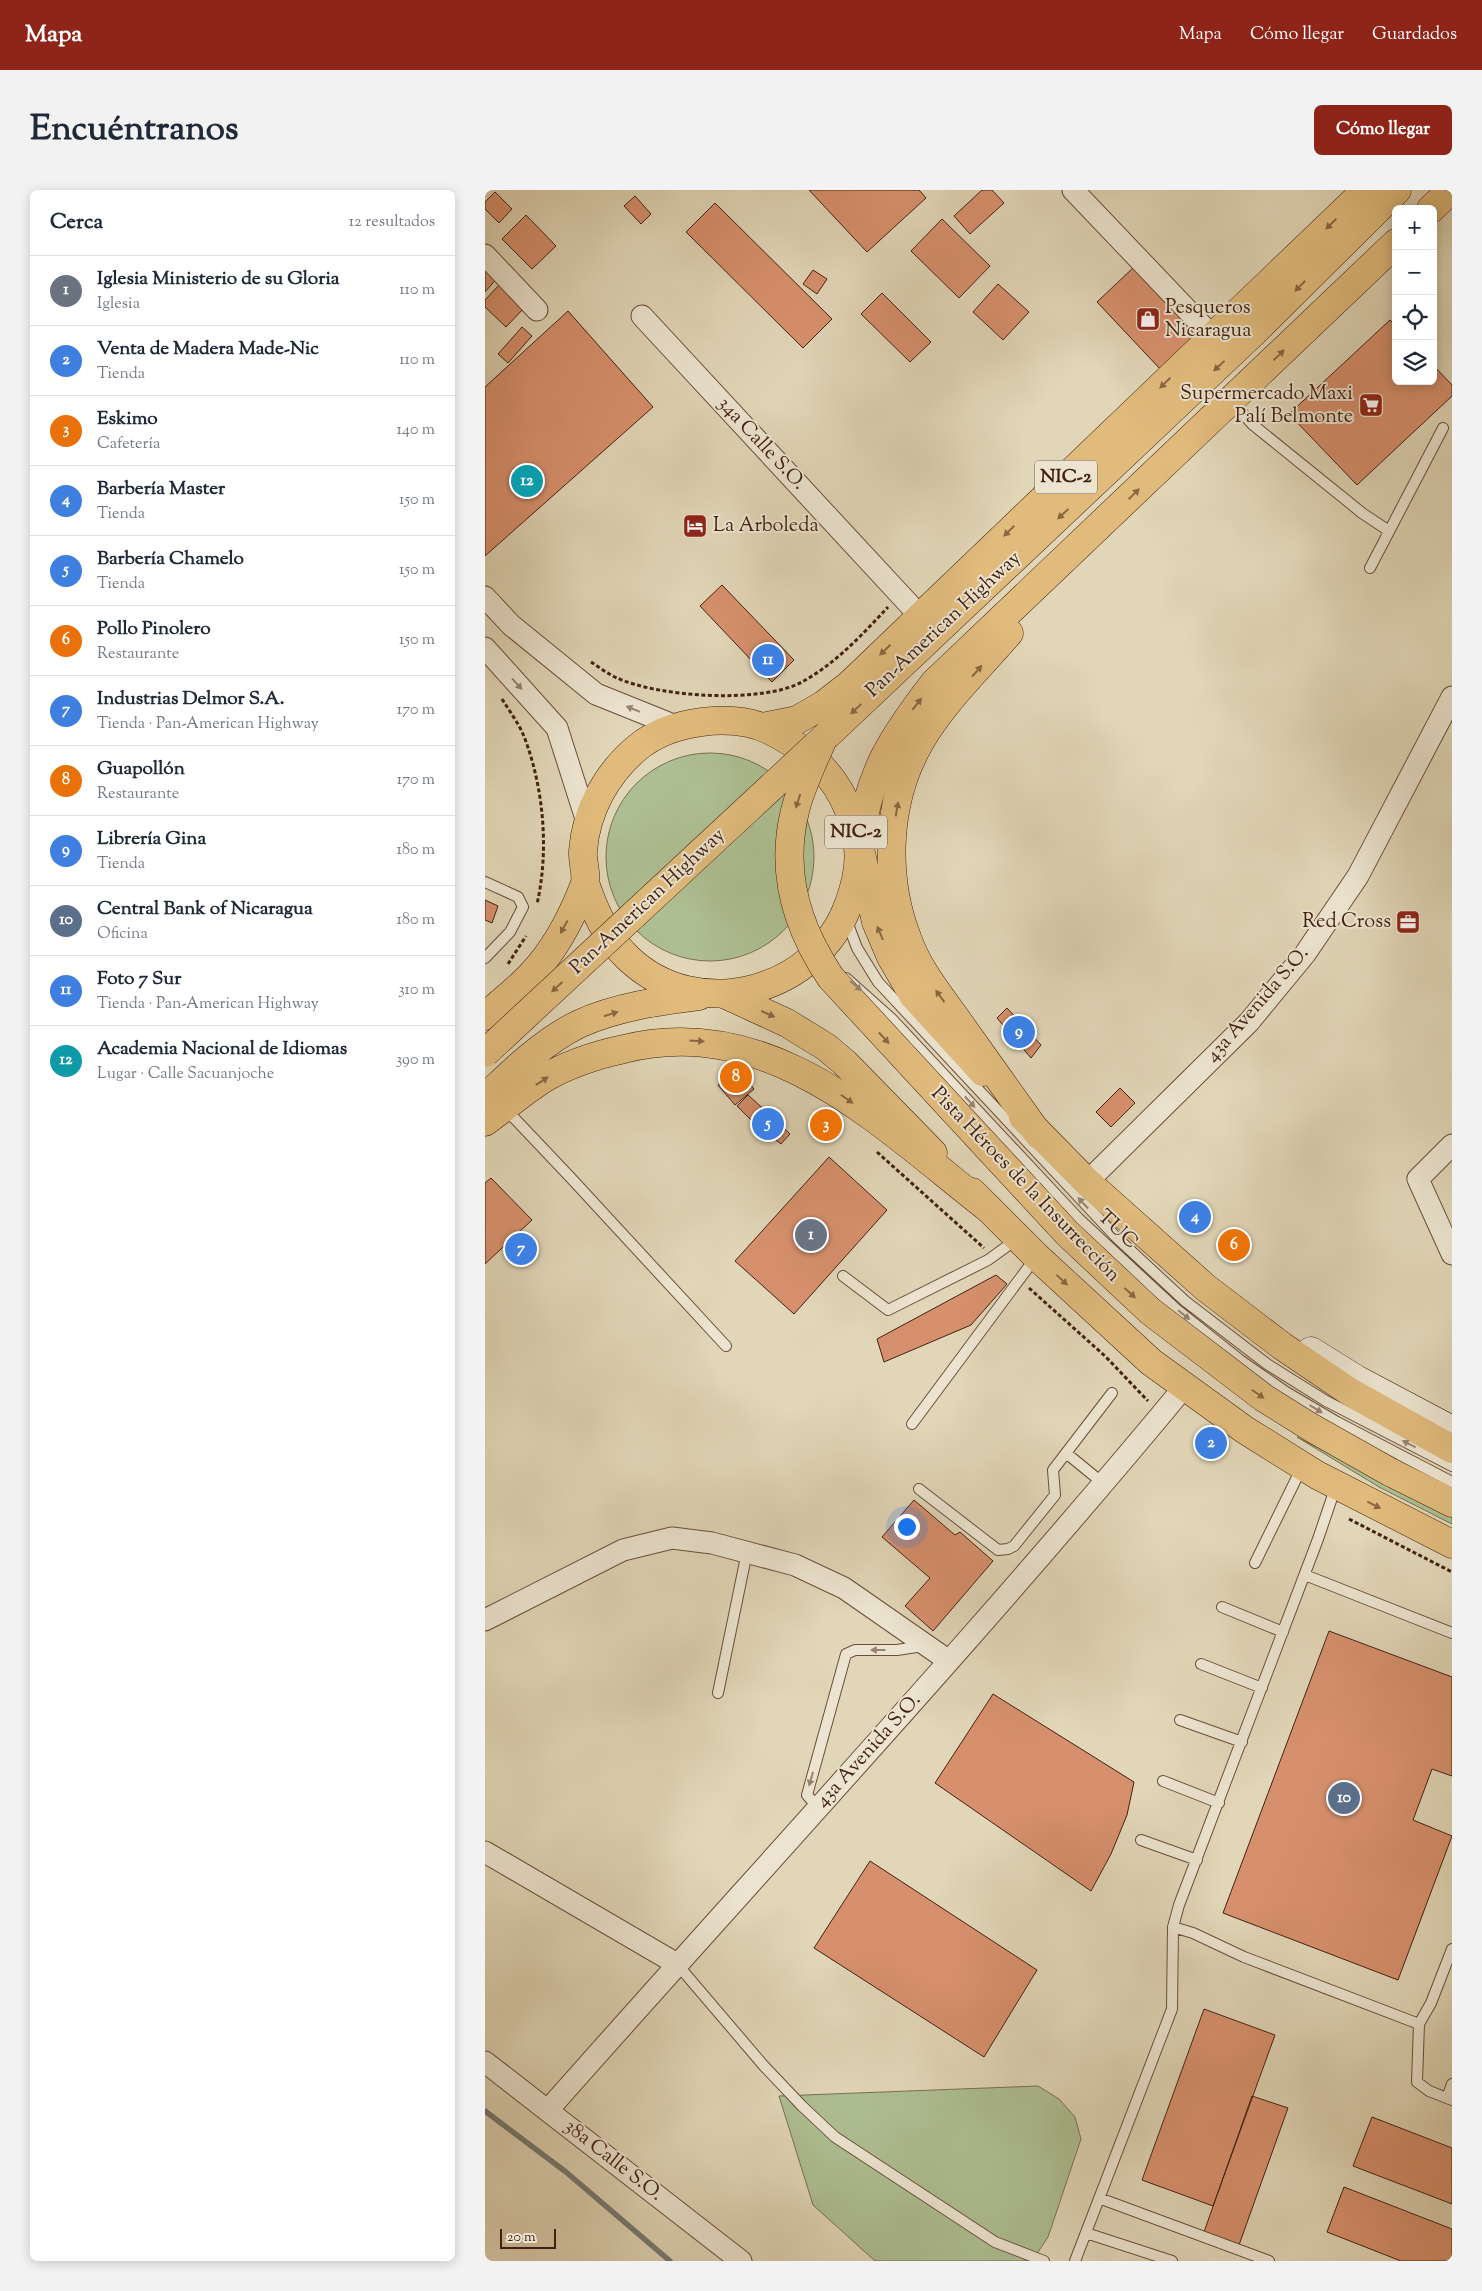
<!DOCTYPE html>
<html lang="es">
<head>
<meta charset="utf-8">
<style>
  body { margin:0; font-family:"Sorts Mill Goudy",serif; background:#f2f2f3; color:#1f2937 }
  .controls { position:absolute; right:15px; top:15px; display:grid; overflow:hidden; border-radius:8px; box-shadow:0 2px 12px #0003 }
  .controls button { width:45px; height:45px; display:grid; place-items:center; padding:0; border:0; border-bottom:1px solid #e0e1e3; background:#fff; color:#1f2937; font:25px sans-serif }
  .scale { position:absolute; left:15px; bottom:12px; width:56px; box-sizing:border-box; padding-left:5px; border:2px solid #432112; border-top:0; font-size:14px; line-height:18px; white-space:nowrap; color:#432112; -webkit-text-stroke:4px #ece4d0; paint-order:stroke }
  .you { position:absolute; left:421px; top:1336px; width:18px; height:18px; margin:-12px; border:4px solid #fff; border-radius:50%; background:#1a73e8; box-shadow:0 0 0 8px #1a73e833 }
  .badge { display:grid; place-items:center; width:32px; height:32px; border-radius:50%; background:#8f2418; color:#fff; font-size:16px; font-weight:700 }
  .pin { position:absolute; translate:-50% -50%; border:2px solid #fff; box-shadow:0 1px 5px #0006 }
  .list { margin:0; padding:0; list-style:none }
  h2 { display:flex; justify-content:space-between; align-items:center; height:65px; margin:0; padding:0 20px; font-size:21px }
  h2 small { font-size:16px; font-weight:400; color:#747a83 }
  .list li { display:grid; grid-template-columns:32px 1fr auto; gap:15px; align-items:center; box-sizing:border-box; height:70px; padding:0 20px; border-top:1px solid #e0e1e3 }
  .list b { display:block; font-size:19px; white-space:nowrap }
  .list p { margin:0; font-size:16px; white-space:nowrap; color:#747a83 }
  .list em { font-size:16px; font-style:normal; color:#747a83 }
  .icon { flex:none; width:28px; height:28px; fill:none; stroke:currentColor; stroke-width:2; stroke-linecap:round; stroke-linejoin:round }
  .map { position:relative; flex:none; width:967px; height:2071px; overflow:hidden; border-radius:8px }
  header { display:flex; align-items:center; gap:30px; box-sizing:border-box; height:70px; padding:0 25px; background:#8f2418; color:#fff }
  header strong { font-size:24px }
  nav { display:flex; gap:28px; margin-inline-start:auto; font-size:18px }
  .intro { display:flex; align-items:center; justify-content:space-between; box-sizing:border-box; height:120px; padding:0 30px }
  h1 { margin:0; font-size:35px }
  .button { padding:12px 22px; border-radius:8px; background:#8f2418; color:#fff; font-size:18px; font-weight:700 }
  main { display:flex; gap:30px; padding:0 30px }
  aside { flex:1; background:#fff; border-radius:8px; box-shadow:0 2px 12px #0003 }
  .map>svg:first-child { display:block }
  .green { fill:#adbf92; stroke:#787052 }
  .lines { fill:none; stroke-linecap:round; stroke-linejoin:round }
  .stream { stroke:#757b74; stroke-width:5.5 }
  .building { fill:#d7906d; stroke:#432112 }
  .lane-casing { stroke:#6a4e3b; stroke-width:12 }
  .street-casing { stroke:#6a4e3b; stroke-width:23 }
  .secondary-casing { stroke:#432112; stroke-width:29 }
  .primary-casing { stroke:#432112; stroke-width:29 }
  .highway-casing { stroke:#432112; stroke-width:29 }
  .path { stroke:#432112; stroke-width:3; stroke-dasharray:4 2.5; stroke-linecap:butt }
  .lane { stroke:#ece4d0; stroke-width:10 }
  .street { stroke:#ece4d0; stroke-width:21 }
  .secondary { stroke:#ece4d0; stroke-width:28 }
  .primary { stroke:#e0bb7c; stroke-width:28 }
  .highway { stroke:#e0bb7c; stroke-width:28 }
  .primary-bridge-casing { stroke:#432112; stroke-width:29; stroke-linecap:butt }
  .highway-bridge-casing { stroke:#432112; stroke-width:29; stroke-linecap:butt }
  .primary-bridge { stroke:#e0bb7c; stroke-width:28 }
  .highway-bridge { stroke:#e0bb7c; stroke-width:28 }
  .oneway { fill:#8a6642 }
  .oneway2 { fill:#988271 }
  .labels { text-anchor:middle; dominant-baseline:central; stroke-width:4; stroke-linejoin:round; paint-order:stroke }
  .shield { fill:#ece4d0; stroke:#765c4b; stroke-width:1 }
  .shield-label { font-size:19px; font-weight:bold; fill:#432112 }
  .poi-label { font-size:20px; fill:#432112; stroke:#ece4d0; text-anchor:start }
  .street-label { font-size:20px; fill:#432112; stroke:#ece4d0 }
</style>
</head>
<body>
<header>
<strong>Mapa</strong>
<nav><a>Mapa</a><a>Cómo llegar</a><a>Guardados</a></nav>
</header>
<div class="intro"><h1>Encuéntranos</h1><a class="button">Cómo llegar</a></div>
<main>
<aside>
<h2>Cerca<small>12 resultados</small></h2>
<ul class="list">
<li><span class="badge" style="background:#6b7280">1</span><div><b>Iglesia Ministerio de su Gloria</b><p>Iglesia</p></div><em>110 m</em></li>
<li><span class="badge" style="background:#3f7fe0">2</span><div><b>Venta de Madera Made-Nic</b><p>Tienda</p></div><em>110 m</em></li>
<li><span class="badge" style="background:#e8710a">3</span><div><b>Eskimo</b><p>Cafetería</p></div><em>140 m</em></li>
<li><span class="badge" style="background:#3f7fe0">4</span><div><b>Barbería Master</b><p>Tienda</p></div><em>150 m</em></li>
<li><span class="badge" style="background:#3f7fe0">5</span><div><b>Barbería Chamelo</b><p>Tienda</p></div><em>150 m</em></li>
<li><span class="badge" style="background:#e8710a">6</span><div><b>Pollo Pinolero</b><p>Restaurante</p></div><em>150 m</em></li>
<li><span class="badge" style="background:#3f7fe0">7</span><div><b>Industrias Delmor S.A.</b><p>Tienda · Pan-American Highway</p></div><em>170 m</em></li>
<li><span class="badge" style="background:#e8710a">8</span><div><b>Guapollón</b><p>Restaurante</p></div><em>170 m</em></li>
<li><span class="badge" style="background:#3f7fe0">9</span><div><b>Librería Gina</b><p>Tienda</p></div><em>180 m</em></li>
<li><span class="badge" style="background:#5c6f8a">10</span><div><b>Central Bank of Nicaragua</b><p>Oficina</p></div><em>180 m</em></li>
<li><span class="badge" style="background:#3f7fe0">11</span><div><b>Foto 7 Sur</b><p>Tienda · Pan-American Highway</p></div><em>310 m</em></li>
<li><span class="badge" style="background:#0f9aa8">12</span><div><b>Academia Nacional de Idiomas</b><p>Lugar · Calle Sacuanjoche</p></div><em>390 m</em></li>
</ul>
</aside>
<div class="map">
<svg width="967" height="2071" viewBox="0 0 967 2071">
  <rect width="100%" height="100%" fill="#e1d6b7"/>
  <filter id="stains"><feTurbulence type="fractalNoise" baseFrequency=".004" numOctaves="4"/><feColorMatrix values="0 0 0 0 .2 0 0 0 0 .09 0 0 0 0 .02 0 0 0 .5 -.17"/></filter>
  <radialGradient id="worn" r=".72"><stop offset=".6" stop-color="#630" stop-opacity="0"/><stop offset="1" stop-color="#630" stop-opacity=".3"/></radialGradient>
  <!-- green -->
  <path class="green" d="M121 667a104 104 0 1 1 208 0a104 104 0 1 1-208 0Z
    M812,1247L967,1327V1334L894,1297Z
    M553,1896L574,1909L590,1927L596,1949L563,2047L547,2071H390L328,2015L294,1906Z"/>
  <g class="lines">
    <!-- stream -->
    <path class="stream" d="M0,1921L81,1982L185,2071"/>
  </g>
  <!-- building -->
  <path class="building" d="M324,0H434L441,8L382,62Z
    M497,0H507L519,13L485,44L469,26Z
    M10,2L27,19L14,33L0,19V12Z
    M150,6L166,24L156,34L139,16Z
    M230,13L347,129L318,158L201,42Z
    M41,25L71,56L47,79L17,49Z
    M457,29L505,76L474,108L426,61Z
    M0,75L14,86L0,102Z
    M649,77L714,146L677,181L612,112Z
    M328,80L342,89L332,104L318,94Z
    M15,94L40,117L21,137L0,117V110Z
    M513,94L544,122L518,150L488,122Z
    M397,103L446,152L425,172L376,124Z
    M83,121L168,217L0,366V197Z
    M905,130L911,136V191H948V175L967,195V206L872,295L804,224Z
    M37,137L47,146L23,173L13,164Z
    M237,395L309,470L287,492L215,416Z
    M0,710L13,716L7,733L0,730Z
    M522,818L556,855L546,868L512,828Z
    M252,879L269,899L250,915L233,895Z
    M635,898L650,913L626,937L611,922Z
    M263,905L284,924L272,936L252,916Z
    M341,922L354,933L341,948L329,936Z
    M284,924L293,933L283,944L272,936Z
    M293,933L305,944L296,954L283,944Z
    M344,967L402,1020L309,1124L250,1071Z
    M6,988L47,1030L0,1074V993Z
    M708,1011L726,1022L712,1043L694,1032Z
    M747,1042L762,1053L751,1068L736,1057Z
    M511,1085L522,1094L486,1135L399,1172L392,1149Z
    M429,1310L470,1345L475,1342L508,1371L448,1441L420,1416L445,1388L397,1347Z
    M844,1441L967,1487V1586L947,1579L928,1630L967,1646L913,1790L738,1723Z
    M508,1504L649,1592L642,1625L626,1664L606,1701L450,1593Z
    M385,1671L552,1780L499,1867L329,1758Z
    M719,1819L790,1845L728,2016L657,1990Z
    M767,1906L803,1918L754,2055L719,2042Z
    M887,1927L967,1958V2014L868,1976Z
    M859,1997L967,2039V2071H916L842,2042Z"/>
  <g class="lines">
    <defs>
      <path id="lane" d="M747,211L767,234L877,323L904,341
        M885,378L958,238
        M0,692L33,707L38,717L25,742L0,768
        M361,729L372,758L393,792L631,1047L700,1111L782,1174L841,1211L967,1276
        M361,788L407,829L594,1029L691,1119L755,1170L801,1202L852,1232L967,1292
        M18,920L30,929L85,987L241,1156
        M358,1086L403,1120L503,1070L532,1049
        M427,1234L551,1067
        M581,1263L619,1294
        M434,1299L513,1360L523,1359L529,1356L570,1305L568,1280L627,1203
        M770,1373L817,1277
        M820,1385L967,1443
        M737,1417L798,1442
        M716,1474L777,1498
        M233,1503L262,1362
        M695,1530L757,1552
        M678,1591L734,1613
        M333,1618L322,1605L361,1464L370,1460H412L438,1456
        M656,1650L712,1670
        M688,1737L708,1743L759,1767L934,1834
        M967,1759L946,1813L934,1834L932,1892L944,1901L967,1910
        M192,1774L279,1876L317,1916L350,1947L510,2052L559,2071
        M962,1908L967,1894
        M614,2008L784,2071
        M601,2043L687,2071
        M590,2071L687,1819L688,1737L694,1715L833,1349L851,1296"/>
      <path id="street" d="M588,0L728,147
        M0,65L52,120
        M157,126L435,426
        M0,407L26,435L111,504L193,537
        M0,458L72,538L102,632
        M967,955L933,989L967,1064
        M602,992L764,832L820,764L873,686L967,507
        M0,1430L138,1360L187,1348L227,1353L310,1375L359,1398L464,1471
        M0,1662L192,1774
        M0,1872L256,2071
        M63,1920C276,1679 495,1444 700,1196"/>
      <path id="secondary" d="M826,1161L871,1189L967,1240"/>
      <path id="primary" d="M376,663L391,732L406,767L428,805L498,882
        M239,804L302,833L341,857L360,873L448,963
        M538,927L602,992L721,1098L797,1156L865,1202L967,1259
        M487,1002L551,1066L666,1172L760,1240L832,1285L967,1354
        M905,1282L967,1313"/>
      <path id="highway" d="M946,19L966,0
        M524,443C494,478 458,512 435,552C401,611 398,687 423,750C434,781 456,807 475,834C501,871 528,908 554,945
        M277,537L312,530L338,515L364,495L881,0
        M338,549L769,142L912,0
        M375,650C384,582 408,546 449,493L911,53
        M0,826C15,813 32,800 46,785C69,761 87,727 99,696C103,686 97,672 98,661C101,621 121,584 152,558C184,531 246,522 284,540C322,559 349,582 365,623C377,655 376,681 364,713C333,802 213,835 143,768C121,747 110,722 100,693
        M0,908C28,881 59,851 94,834C131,817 174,811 214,806
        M0,932C19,918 38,902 58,889C83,874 111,865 139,859C287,822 397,936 504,1019"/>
    </defs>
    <!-- lane casing -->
    <use href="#lane" class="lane-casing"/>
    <!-- street casing -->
    <use href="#street" class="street-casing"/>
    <!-- secondary casing -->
    <use href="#secondary" class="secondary-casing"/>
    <!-- primary casing -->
    <use href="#primary" class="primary-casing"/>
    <!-- highway casing -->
    <use href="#highway" class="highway-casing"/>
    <!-- path -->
    <path class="path" d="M106,472C114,477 123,484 132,488C174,507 276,514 317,492C350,474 378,444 403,417
      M17,509C25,522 35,535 40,549C59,600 64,662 52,714
      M23,774L41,746
      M392,962L499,1058
      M544,1098L620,1166L663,1211
      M864,1329L967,1382"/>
    <!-- lane -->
    <use href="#lane" class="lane"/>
    <!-- street -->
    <use href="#street" class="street"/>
    <!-- secondary -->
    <use href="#secondary" class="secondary"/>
    <!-- primary -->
    <use href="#primary" class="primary"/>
    <!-- highway -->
    <use href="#highway" class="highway"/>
    <defs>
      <path id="primary-bridge" d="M338,549C328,572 316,596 310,621C295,681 312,738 346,788L582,1043L665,1121L779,1208L827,1238L905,1282"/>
      <path id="highway-bridge" d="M0,863L338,549"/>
    </defs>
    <!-- primary-bridge casing -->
    <use href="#primary-bridge" class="primary-bridge-casing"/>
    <!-- highway-bridge casing -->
    <use href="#highway-bridge" class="highway-bridge-casing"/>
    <!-- primary-bridge -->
    <use href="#primary-bridge" class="primary-bridge"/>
    <!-- highway-bridge -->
    <use href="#highway-bridge" class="highway-bridge"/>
  </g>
  <!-- one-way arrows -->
  <defs><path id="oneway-solid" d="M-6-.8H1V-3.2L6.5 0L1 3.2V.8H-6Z" transform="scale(1.25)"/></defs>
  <g class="oneway">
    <use href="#oneway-solid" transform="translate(846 34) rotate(136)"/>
    <use href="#oneway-solid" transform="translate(815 96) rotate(135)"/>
    <use href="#oneway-solid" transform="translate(794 165) rotate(-44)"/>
    <use href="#oneway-solid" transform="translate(734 176) rotate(137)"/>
    <use href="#oneway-solid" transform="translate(680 193) rotate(136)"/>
    <use href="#oneway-solid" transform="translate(649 304) rotate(-44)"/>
    <use href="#oneway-solid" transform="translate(578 324) rotate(137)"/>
    <use href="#oneway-solid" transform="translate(524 341) rotate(136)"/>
    <use href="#oneway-solid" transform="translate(400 460) rotate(136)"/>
    <use href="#oneway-solid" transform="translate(492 481) rotate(-49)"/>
    <use href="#oneway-solid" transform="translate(432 514) rotate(-52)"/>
    <use href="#oneway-solid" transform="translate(371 519) rotate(137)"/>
    <use href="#oneway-solid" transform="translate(313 611) rotate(108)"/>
    <use href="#oneway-solid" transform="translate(412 619) rotate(-80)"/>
    <use href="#oneway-solid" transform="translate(79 737) rotate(119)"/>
    <use href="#oneway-solid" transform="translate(395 743) rotate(-113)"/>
    <use href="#oneway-solid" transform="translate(72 797) rotate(137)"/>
    <use href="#oneway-solid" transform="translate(455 806) rotate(-126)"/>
    <use href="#oneway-solid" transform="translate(126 824) rotate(-17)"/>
    <use href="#oneway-solid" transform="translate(283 824) rotate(24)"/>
    <use href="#oneway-solid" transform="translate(399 848) rotate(47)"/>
    <use href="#oneway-solid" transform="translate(212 851) rotate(4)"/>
    <use href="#oneway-solid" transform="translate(57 891) rotate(-33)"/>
    <use href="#oneway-solid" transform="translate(362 909) rotate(35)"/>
    <use href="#oneway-solid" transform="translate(577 1090) rotate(43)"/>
    <use href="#oneway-solid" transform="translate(645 1103) rotate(42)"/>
    <use href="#oneway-solid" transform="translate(773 1204) rotate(35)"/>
    <use href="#oneway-solid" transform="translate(889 1315) rotate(27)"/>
  </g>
  <g class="oneway2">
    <use href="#oneway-solid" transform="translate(32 494) rotate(48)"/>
    <use href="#oneway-solid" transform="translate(148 519) rotate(-158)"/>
    <use href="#oneway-solid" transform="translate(371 796) rotate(41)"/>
    <use href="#oneway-solid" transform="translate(485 912) rotate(47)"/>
    <use href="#oneway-solid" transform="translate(598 1013) rotate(-133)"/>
    <use href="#oneway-solid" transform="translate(699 1125) rotate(39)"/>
    <use href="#oneway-solid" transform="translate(831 1219) rotate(31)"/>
    <use href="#oneway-solid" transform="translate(924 1254) rotate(-153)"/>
    <use href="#oneway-solid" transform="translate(393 1460) rotate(180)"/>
    <use href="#oneway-solid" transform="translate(326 1589) rotate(106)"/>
  </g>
  <!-- icons -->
  <defs>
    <symbol id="shop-square" viewBox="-11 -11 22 22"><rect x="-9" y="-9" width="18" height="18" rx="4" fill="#8f2418" stroke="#ece4d0"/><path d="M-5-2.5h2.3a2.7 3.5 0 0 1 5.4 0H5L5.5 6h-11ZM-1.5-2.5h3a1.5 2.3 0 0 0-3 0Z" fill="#fff"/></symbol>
    <symbol id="supermarket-square" viewBox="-11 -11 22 22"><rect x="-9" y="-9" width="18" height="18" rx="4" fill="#8f2418" stroke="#ece4d0"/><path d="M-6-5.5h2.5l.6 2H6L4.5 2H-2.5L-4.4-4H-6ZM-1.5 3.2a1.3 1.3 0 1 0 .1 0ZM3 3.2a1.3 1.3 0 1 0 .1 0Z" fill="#fff"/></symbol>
    <symbol id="hotel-square" viewBox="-11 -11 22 22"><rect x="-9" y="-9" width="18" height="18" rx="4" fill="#8f2418" stroke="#ece4d0"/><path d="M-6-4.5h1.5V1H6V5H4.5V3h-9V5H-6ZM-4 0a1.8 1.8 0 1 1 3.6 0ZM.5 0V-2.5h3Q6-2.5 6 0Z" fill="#fff"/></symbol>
    <symbol id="office-square" viewBox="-11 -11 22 22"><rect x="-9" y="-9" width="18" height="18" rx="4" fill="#8f2418" stroke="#ece4d0"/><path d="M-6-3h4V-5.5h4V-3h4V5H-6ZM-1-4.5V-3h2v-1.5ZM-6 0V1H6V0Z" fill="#fff"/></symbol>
  </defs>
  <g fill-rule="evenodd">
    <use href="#shop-square" x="649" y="115" width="28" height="28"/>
    <use href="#supermarket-square" x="872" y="201" width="28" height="28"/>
    <use href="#hotel-square" x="196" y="322" width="28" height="28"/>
    <use href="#office-square" x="909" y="718" width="28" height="28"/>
  </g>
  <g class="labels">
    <!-- shield labels -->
    <g class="shield">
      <rect x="550" y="270.5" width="62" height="33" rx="4"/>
      <rect x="340" y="625.5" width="62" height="33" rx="4"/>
    </g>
    <g class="shield-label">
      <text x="581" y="287">NIC-2</text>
      <text x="371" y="642">NIC-2</text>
    </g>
    <!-- poi labels -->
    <g class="poi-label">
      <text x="680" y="118">Pesqueros<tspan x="680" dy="23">Nicaragua</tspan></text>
      <text x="868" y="204" text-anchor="end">Supermercado Maxi<tspan x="868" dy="23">Palí Belmonte</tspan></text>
      <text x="228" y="336">La Arboleda</text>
      <text x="906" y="732" text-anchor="end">Red Cross</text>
    </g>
    <!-- street labels -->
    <g class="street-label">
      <text transform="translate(276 254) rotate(47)">34a Calle S.O.</text>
      <text transform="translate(459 435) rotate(-43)">Pan-American Highway</text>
      <text transform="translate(163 712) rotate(-43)">Pan-American Highway</text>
      <text transform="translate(773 815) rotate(-49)">43a Avenida S.O.</text>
      <text transform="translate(540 995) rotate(46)">Pista Héroes de la Insurrección</text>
      <text transform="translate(632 1040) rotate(43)">TUC</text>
      <text transform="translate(384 1561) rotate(-48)">43a Avenida S.O.</text>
      <text transform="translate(128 1971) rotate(38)">38a Calle S.O.</text>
    </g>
  </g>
  <rect width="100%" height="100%" filter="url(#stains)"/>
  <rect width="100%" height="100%" fill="url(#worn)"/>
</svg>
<div class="controls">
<button>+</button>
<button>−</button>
<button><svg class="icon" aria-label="locate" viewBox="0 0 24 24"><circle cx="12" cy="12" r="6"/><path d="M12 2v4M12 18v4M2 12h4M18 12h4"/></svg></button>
<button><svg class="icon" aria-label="layers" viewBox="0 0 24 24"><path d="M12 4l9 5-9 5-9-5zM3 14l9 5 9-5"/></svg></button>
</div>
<div class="scale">20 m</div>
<div class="you"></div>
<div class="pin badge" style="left:326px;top:1045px;background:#6b7280">1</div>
<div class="pin badge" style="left:726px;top:1253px;background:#3f7fe0">2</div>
<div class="pin badge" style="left:341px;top:935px;background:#e8710a">3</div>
<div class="pin badge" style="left:710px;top:1027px;background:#3f7fe0">4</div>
<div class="pin badge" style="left:283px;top:934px;background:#3f7fe0">5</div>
<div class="pin badge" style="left:749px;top:1055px;background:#e8710a">6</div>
<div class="pin badge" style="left:36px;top:1059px;background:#3f7fe0">7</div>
<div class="pin badge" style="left:251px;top:887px;background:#e8710a">8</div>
<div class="pin badge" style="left:534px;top:842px;background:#3f7fe0">9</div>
<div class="pin badge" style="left:859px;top:1608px;background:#5c6f8a">10</div>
<div class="pin badge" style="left:283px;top:470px;background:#3f7fe0">11</div>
<div class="pin badge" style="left:42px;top:291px;background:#0f9aa8">12</div>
</div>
</main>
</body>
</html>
